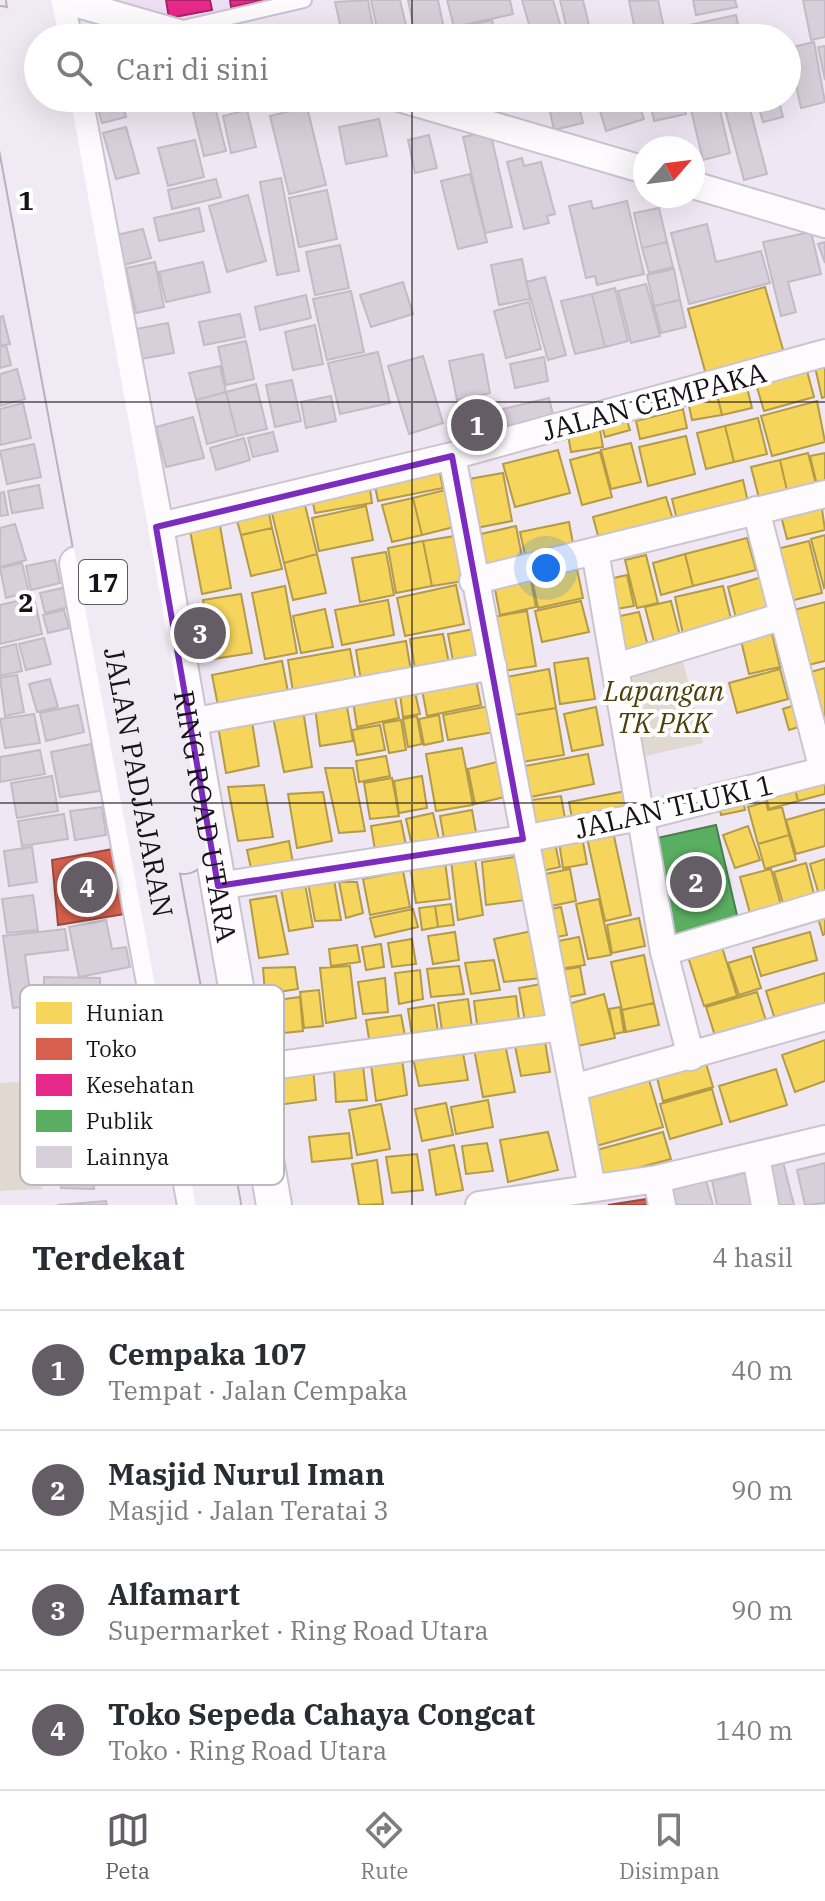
<!DOCTYPE html>
<html lang="id">
<head>
<meta charset="utf-8">
<style>
  body { margin:0; font-family:"IBM Plex Serif",serif; background:#f7f7f7; color:#2b2b33 }
  .compass { position:absolute; left:633px; top:136px; width:72px; height:72px; border-radius:50%; background:#fff; box-shadow:0 8px 32px #0002; rotate:62deg }
  .you { position:absolute; left:546px; top:568px; width:28px; height:28px; margin:-20px; border:6px solid #fff; border-radius:50%; background:#1a73e8; box-shadow:0 0 0 12px #1a73e833 }
  .badge { display:grid; place-items:center; width:52px; height:52px; border-radius:50%; background:#645d66; color:#fff; font-size:26px; font-weight:700 }
  .pin { position:absolute; translate:-50% -50%; border:4px solid #fff; box-shadow:0 2px 8px #0006 }
  .list { margin:0; padding:0; list-style:none }
  h2 { display:flex; justify-content:space-between; align-items:center; height:104px; margin:0; padding:0 32px; font-size:34px }
  h2 small { font-size:26px; font-weight:400; color:#7c7c81 }
  .list li { display:grid; grid-template-columns:52px 1fr auto; gap:24px; align-items:center; box-sizing:border-box; height:120px; padding:0 32px; border-top:2px solid #e1e1e2 }
  .list b { display:block; font-size:30px; white-space:nowrap }
  .list p { margin:0; font-size:26px; white-space:nowrap; color:#7c7c81 }
  .list em { font-size:26px; font-style:normal; color:#7c7c81 }
  .icon { flex:none; width:44px; height:44px; fill:none; stroke:currentColor; stroke-width:2; stroke-linecap:round; stroke-linejoin:round }
  .map { position:relative; flex:none; width:825px; height:1205px; overflow:hidden }
  .search { position:absolute; background:#fff; box-shadow:0 8px 32px #0002; left:24px; right:24px; top:24px; height:88px; display:flex; align-items:center; gap:20px; box-sizing:border-box; padding:0 28px; border-radius:44px; color:#7c7c81; font-size:30px }
  .sheet { height:584px; background:#fff }
  nav { display:flex; justify-content:space-around; align-items:center; box-sizing:border-box; height:112px; border-top:2px solid #e1e1e2; background:#fff; font-size:22px; color:#7c7c81 }
  nav a { display:grid; justify-items:center; gap:4px }
  nav .on { color:#645d66 }
  .map>svg:first-child { display:block }
  .built { fill:#eedef4 }
  .green { fill:#e1d9d1 }
  .homes { fill:#f6d55c; stroke:#b39b48; stroke-width:2 }
  .shops { fill:#d6604d; stroke:#9d493e; stroke-width:2 }
  .health { fill:#e7298a; stroke:#a92268; stroke-width:2 }
  .public { fill:#5aae61; stroke:#46804c; stroke-width:2 }
  .building { fill:#d7cfda; stroke:#c2bcc5; stroke-width:2 }
  .lines { fill:none; stroke-linecap:round; stroke-linejoin:round }
  .service-casing { stroke:#cbc4ce; stroke-width:18 }
  .minor-casing { stroke:#cbc4ce; stroke-width:30 }
  .tertiary-casing { stroke:#cbc4ce; stroke-width:38 }
  .trunk-casing { stroke:#bcb0c0; stroke-width:48 }
  .service { stroke:#fdfbfd; stroke-width:14 }
  .minor { stroke:#fdfbfd; stroke-width:26 }
  .tertiary { stroke:#fdfbfd; stroke-width:34 }
  .trunk { stroke:#f0eaf4; stroke-width:44 }
  .marked { fill:none; stroke:#7b2cbf; stroke-width:6; stroke-linejoin:round }
  .grid { fill:none; stroke:#18131a; stroke-width:2; stroke-opacity:0.55 }
  .labels { text-anchor:middle; dominant-baseline:central; stroke-width:8; stroke-linejoin:round; paint-order:stroke }
  .shield { fill:#fff; stroke:#5d5a5f; stroke-width:2 }
  .shield-label { font-size:26px; font-weight:bold; fill:#18131a }
  .street-label { font-size:28px; fill:#18131a; stroke:#fff }
  .park-label { font-size:28px; font-style:italic; fill:#4e3f09; stroke:#fff }
  .key { fill:#fff; stroke:#bab8ba; stroke-width:2 }
  .key-label { font-size:22px; fill:#18131a }
  .grid-label { font-size:26px; text-anchor:middle; font-weight:bold; fill:#18131a; stroke:#fff; stroke-width:8; stroke-linejoin:round; paint-order:stroke }
</style>
</head>
<body>
<div class="map">
<svg width="825" height="1205" viewBox="0 0 825 1205">
  <rect width="100%" height="100%" fill="#f0e7f4"/>
  <!-- built -->
  <path class="built" d="M114,0H288L178,25Z
    M654,1185L658,1205H525Z"/>
  <!-- green -->
  <path class="green" d="M682,656L703,743L646,756L626,669Z
    M37,1081L42,1189L0,1191V1083Z"/>
  <!-- homes -->
  <path class="homes" d="M765,287L786,360L708,382L688,309Z
    M825,365V397L822,398L815,367Z
    M807,371L814,397L764,411L756,384Z
    M746,383L752,408L722,415L716,390Z
    M716,390L722,415L692,420L687,397Z
    M817,401L825,442L772,456L761,416Z
    M496,407L502,433L458,443L453,417Z
    M683,409L687,428L640,439L636,421Z
    M624,412L630,430L605,437L600,419Z
    M758,418L767,454L734,462L725,426Z
    M599,424L603,447L571,452L567,429Z
    M725,426L734,462L706,469L697,433Z
    M686,436L695,474L648,486L639,447Z
    M631,443L641,482L611,489L601,450Z
    M558,450L570,493L515,507L503,464Z
    M600,452L612,497L582,505L570,460Z
    M808,453L817,488L788,495L780,460Z
    M825,453V484L817,485L810,456Z
    M780,460L788,495L760,502L751,467Z
    M438,464L443,488L378,501L373,476Z
    M503,473L512,521L471,529L463,480Z
    M743,480L748,502L677,520L672,499Z
    M369,483L372,503L315,513L311,493Z
    M445,490L454,527L422,535L413,498Z
    M666,497L674,523L600,543L593,517Z
    M413,498L422,535L392,542L382,505Z
    M304,501L317,554L284,563L271,509Z
    M821,502L825,530L787,539L780,512Z
    M366,506L373,540L319,551L312,518Z
    M268,509L272,528L241,535L236,517Z
    M219,520L231,588L202,594L189,525Z
    M569,522L574,549L526,559L520,532Z
    M516,526L523,562L479,571L472,536Z
    M272,528L282,569L251,576L241,535Z
    M825,535V587L824,588L811,539Z
    M455,536L464,581L432,586L423,541Z
    M747,538L756,570L693,586L685,554Z
    M423,541L432,586L396,593L388,548Z
    M809,541L822,593L790,601L777,549Z
    M386,552L394,595L360,602L352,558Z
    M317,554L326,593L293,600L284,563Z
    M685,554L693,586L661,595L653,563Z
    M646,555L658,603L637,608L625,560Z
    M576,564L583,598L538,608L531,574Z
    M627,575L634,606L616,609L609,579Z
    M768,575L778,611L737,622L728,587Z
    M530,576L536,607L500,615L494,584Z
    M456,585L464,624L405,636L397,598Z
    M285,586L297,653L265,659L252,593Z
    M723,586L732,623L683,634L675,597Z
    M241,594L252,653L213,659L203,600Z
    M388,600L394,635L342,645L335,610Z
    M581,601L589,632L542,642L535,611Z
    M671,601L681,640L655,646L645,607Z
    M825,602V661L804,666L790,611Z
    M325,609L333,647L301,653L293,616Z
    M527,611L536,666L496,672L487,618Z
    M639,612L649,650L626,656L616,617Z
    M770,625L780,667L749,674L739,632Z
    M474,629L480,661L454,666L448,634Z
    M443,634L450,668L416,674L410,639Z
    M406,641L412,678L362,687L356,650Z
    M350,649L357,687L294,698L288,660Z
    M588,658L595,699L560,704L554,663Z
    M282,661L289,697L219,711L212,675Z
    M825,668V717L821,718L807,673Z
    M549,669L556,708L508,716L502,678Z
    M780,669L788,699L737,713L729,683Z
    M475,674L481,705L427,716L421,684Z
    M413,684L420,714L403,717L399,686Z
    M394,692L399,718L357,727L352,695Z
    M346,701L353,741L320,746L315,707Z
    M798,704L805,725L789,730L783,709Z
    M489,706L494,732L448,740L443,715Z
    M596,707L603,745L572,751L564,714Z
    M556,708L564,755L516,763L508,716Z
    M303,710L312,767L284,772L272,712Z
    M251,715L259,766L226,773L217,720Z
    M439,715L443,741L424,745L419,719Z
    M417,716L422,744L408,747L403,719Z
    M401,720L406,750L389,753L383,723Z
    M380,725L385,750L357,755L352,730Z
    M462,748L473,805L436,811L426,754Z
    M588,754L594,784L521,799L515,768Z
    M386,756L390,776L359,782L356,761Z
    M501,761L509,796L475,804L468,769Z
    M325,768H353L365,831L339,833Z
    M825,774V794L798,801L793,782Z
    M422,776L427,808L399,813L394,781Z
    M392,778L399,816L370,819L364,783Z
    M793,782L798,801L769,809L764,787Z
    M264,785L273,837L238,841L228,787Z
    M626,791L630,812L573,824L569,802Z
    M323,792L332,841L297,848L288,794Z
    M742,795L745,810L721,815L718,800Z
    M561,796L566,824L529,830L524,801Z
    M766,802L768,810L782,807L789,835L758,844L748,807Z
    M825,809V846L796,854L786,820Z
    M472,810L477,838L445,845L440,816Z
    M433,813L440,844L413,850L406,819Z
    M401,821L407,850L376,856L371,826Z
    M748,826L760,860L735,868L723,835Z
    M612,827L631,915L605,921L586,833Z
    M581,831L587,864L563,868L558,835Z
    M789,835L796,860L765,869L758,844Z
    M554,838L560,867L537,872L531,843Z
    M289,841L294,869L253,877L247,850Z
    M444,854L450,899L416,903L409,858Z
    M515,857L525,900L486,905L482,862Z
    M475,859L483,915L458,920L451,860Z
    M825,859V894L819,895L810,864Z
    M806,863L817,906L786,914L774,872Z
    M570,869L576,901L551,906L545,874Z
    M771,869L784,916L753,924L740,877Z
    M403,871L410,907L370,915L363,879Z
    M333,874L341,920L315,921L307,877Z
    M339,882H357L363,913L346,918Z
    M305,884L313,927L289,931L281,889Z
    M276,896L288,954L259,958L250,900Z
    M599,899L611,955L588,959L576,904Z
    M451,904L454,925L438,927L435,906Z
    M435,906L438,927L422,930L419,908Z
    M561,907L567,935L547,939L541,911Z
    M825,908V934L823,935L816,911Z
    M413,909L418,927L375,937L370,918Z
    M639,918L645,946L612,953L607,925Z
    M532,931L541,978L504,982L494,939Z
    M455,932L459,960L433,964L428,936Z
    M810,932L817,960L761,976L753,948Z
    M579,937L585,965L553,970L548,943Z
    M412,939L416,964L392,967L388,943Z
    M381,944L384,967L366,970L362,947Z
    M357,945L360,962L331,966L329,949Z
    M722,947L737,996L704,1006L688,957Z
    M644,955L654,1003L622,1010L611,962Z
    M751,956L761,988L739,995L728,963Z
    M494,960L500,990L471,994L465,963Z
    M350,966L356,1018L326,1023L320,968Z
    M459,966L464,994L431,997L427,969Z
    M295,967L298,989L265,994L263,968Z
    M580,967L585,994L559,999L554,971Z
    M420,970L423,999L399,1004L395,973Z
    M825,973V1011L777,1026L766,991Z
    M385,978L388,1012L363,1014L358,982Z
    M547,983L554,1022L526,1027L519,988Z
    M319,990L323,1026L304,1028L300,992Z
    M757,992L767,1024L716,1039L706,1007Z
    M604,994L615,1038L568,1048L561,1006Z
    M516,996L520,1027L478,1032L474,1001Z
    M300,997L303,1031L274,1034L270,1001Z
    M468,999L473,1034L443,1038L438,1003Z
    M654,1003L659,1025L626,1032L622,1010Z
    M434,1005L439,1039L413,1043L408,1009Z
    M620,1007L624,1032L614,1034L609,1009Z
    M401,1015L407,1046L371,1051L366,1020Z
    M544,1035L550,1072L521,1076L514,1041Z
    M825,1040V1081L795,1092L782,1055Z
    M505,1044L515,1092L483,1097L474,1049Z
    M463,1053L468,1080L419,1086L413,1058Z
    M402,1059L407,1095L376,1101L371,1065Z
    M705,1060L713,1087L663,1101L656,1074Z
    M363,1066L367,1100L336,1102L334,1069Z
    M313,1067L316,1100L278,1105L274,1070Z
    M776,1069L787,1105L730,1122L719,1086Z
    M649,1080L663,1127L593,1147L579,1100Z
    M712,1089L722,1124L670,1139L660,1104Z
    M488,1100L493,1127L456,1134L451,1107Z
    M446,1103L453,1135L422,1141L415,1109Z
    M381,1104L390,1149L357,1155L349,1110Z
    M548,1132L558,1170L508,1182L500,1140Z
    M663,1132L671,1159L600,1178L593,1151Z
    M349,1133L352,1158L312,1162L309,1137Z
    M487,1143L493,1171L466,1174L462,1146Z
    M454,1145L463,1190L436,1195L429,1150Z
    M417,1154L423,1190L392,1193L386,1157Z
    M377,1160L383,1204L359,1205L352,1164Z"/>
  <!-- shops -->
  <path class="shops" d="M113,849L125,914L58,925L52,860Z
    M647,1199L648,1205H608Z"/>
  <!-- health -->
  <path class="health" d="M166,0H210L212,10L169,18Z
    M230,0H268L231,7Z"/>
  <!-- public -->
  <path class="public" d="M716,825L739,924L675,938L653,839Z"/>
  <!-- building -->
  <path class="building" d="M368,0L375,38H343L335,2Z
    M371,0H400L409,38H379Z
    M408,0H438L446,38H416Z
    M447,0H510L513,14L454,27Z
    M522,0H553L564,38H533Z
    M560,0H583L592,38H569Z
    M658,0L664,28L636,34L629,1Z
    M693,0H735L737,7L696,15Z
    M803,0H825V37L811,40Z
    M736,15L741,38H682L680,27Z
    M492,20L496,38H453L451,29Z
    M669,33L670,38H645Z
    M814,42L825,102L801,108L788,48Z
    M825,46V80L818,47Z
    M95,98H121L126,117L102,123Z
    M286,98H306V100L288,104Z
    M480,98H508V102L482,108Z
    M547,98H577L583,123L554,130Z
    M596,98H637L644,119L606,131Z
    M649,98H682L686,114L654,121Z
    M688,98H717L730,153L703,160Z
    M722,98H747L767,174L744,180Z
    M756,98H778L783,117L763,122Z
    M215,107L226,151L204,156L193,112Z
    M307,107L326,185L289,194L270,116Z
    M247,110L256,147L231,153L223,116Z
    M379,119L387,156L346,164L339,127Z
    M126,127L139,173L116,179L103,133Z
    M490,131L512,227L485,233L463,137Z
    M429,135L437,168L415,173L408,140Z
    M195,140L204,177L168,186L158,148Z
    M522,158L524,166L541,162L555,214L547,216L549,223L524,229L507,162Z
    M470,174L487,242L458,249L441,181Z
    M281,178L299,271L277,275L260,182Z
    M216,179L221,197L172,209L168,190Z
    M327,190L337,239L299,247L289,198Z
    M248,195L266,261L227,272L209,206Z
    M591,201L593,209L627,201L644,274L597,285L595,276L586,278L569,206Z
    M199,208L204,231L159,241L154,218Z
    M659,208L667,242L642,248L634,213Z
    M707,224L716,262L761,251L770,283L689,304L671,233Z
    M143,229L151,258L120,266L112,236Z
    M811,232L821,274L788,282L796,312L781,316L763,242Z
    M667,242L673,267L649,273L642,248Z
    M825,242V263L818,244Z
    M340,245L349,288L315,295L306,252Z
    M522,259L530,299L499,305L491,265Z
    M155,262L164,307L136,313L126,268Z
    M203,262L210,292L166,302L159,272Z
    M674,269L680,300L654,306L647,275Z
    M545,277L566,355L548,360L526,282Z
    M403,282L413,314L371,327L360,295Z
    M646,284L660,336L631,343L618,291Z
    M615,288L628,341L605,347L592,294Z
    M351,291L364,352L327,360L313,299Z
    M592,294L605,347L575,354L561,301Z
    M306,295L311,318L260,330L255,307Z
    M680,300L686,327L661,333L654,306Z
    M529,302L541,349L506,358L494,311Z
    M240,314L245,337L204,345L199,322Z
    M3,316L10,344L0,346V317Z
    M168,323L174,353L141,359L136,329Z
    M315,325L323,364L293,370L285,332Z
    M246,341L254,379L226,385L218,347Z
    M6,345L11,365L0,368V347Z
    M378,352L390,403L340,414L328,363Z
    M483,354L490,393L457,400L449,361Z
    M423,356L443,423L409,434L388,366Z
    M544,357L548,381L515,388L510,364Z
    M220,366L226,392L196,400L189,373Z
    M17,369L25,399L0,406V374Z
    M292,380L301,421L275,427L266,385Z
    M256,384L267,429L237,436L226,392Z
    M226,392L237,436L207,444L196,400Z
    M331,396L336,421L306,428L301,402Z
    M549,398L554,419L508,429L503,409Z
    M23,403L31,438L0,445V409Z
    M193,417L204,458L166,467L156,427Z
    M273,432L278,451L253,457L248,438Z
    M244,438L250,460L216,470L210,448Z
    M34,444L41,477L7,484L0,451Z
    M39,485L43,508L12,513L8,491Z
    M4,492L8,515L0,516V493Z
    M15,524L26,560L0,567V528Z
    M55,560L60,583L31,590L26,566Z
    M22,563L29,592L6,598L0,568Z
    M67,587L72,606L45,613L40,593Z
    M34,597L42,634L0,644V605Z
    M64,610L69,628L48,633L43,615Z
    M44,638L51,664L26,670L19,644Z
    M16,644L22,671L0,676V648Z
    M17,675L24,712L5,716L0,678Z
    M50,679L58,707L37,712L29,684Z
    M78,705L84,732L46,741L40,713Z
    M34,714L40,743L5,748L0,719Z
    M91,744L100,791L60,797L51,752Z
    M40,750L45,774L0,782V757Z
    M52,776L58,811L17,818L11,783Z
    M102,807L106,835L75,840L70,811Z
    M64,814L68,839L22,846L18,821Z
    M32,847L37,882L9,886L4,851Z
    M33,895L38,930L7,933L2,899Z
    M106,920L112,949L126,947L130,967L79,977L69,927Z
    M65,929L68,950L25,955L32,1005L13,1008L3,936Z
    M44,977L100,978L101,1010H44Z
    M61,1146H94V1189L61,1188Z
    M782,1158L794,1205H774L763,1163Z
    M825,1163V1203L805,1205L797,1170Z
    M749,1172L757,1205H717L712,1181Z
    M705,1177L713,1205H674L669,1187Z
    M106,1201L107,1205H57Z"/>
  <g class="lines">
    <defs>
      <path id="service" d="M179,29L304,0"/>
      <path id="minor" d="M64,0L196,38
        M399,98L645,170
        M693,185L825,224
        M452,456L592,1188
        M756,510L823,770
        M156,527L452,456L825,353
        M595,551L664,952L691,1057
        M473,581L825,494
        M616,667L783,616
        M190,722L493,666
        M218,886L523,839L640,817L825,770
        M664,952L825,904
        M250,1069L561,1027
        M573,1088L825,1017
        M756,1157L765,1205
        M657,1179L662,1205
        M479,1205L657,1179L825,1139"/>
      <g id="tertiary">
        <path d="M57,0L64,38"/>
        <path id="s1" d="M75,98L156,527L274,1205"/>
        <path d="M77,564L195,1205"/>
      </g>
      <g id="trunk">
        <path d="M29,0L38,46"/>
        <path id="s2" d="M0,29L218,1205"/>
        <path d="M48,98L184,851"/>
      </g>
    </defs>
    <!-- service casing -->
    <use href="#service" class="service-casing"/>
    <!-- minor casing -->
    <use href="#minor" class="minor-casing"/>
    <!-- tertiary casing -->
    <use href="#tertiary" class="tertiary-casing"/>
    <!-- trunk casing -->
    <use href="#trunk" class="trunk-casing"/>
    <!-- service -->
    <use href="#service" class="service"/>
    <!-- minor -->
    <use href="#minor" class="minor"/>
    <!-- tertiary -->
    <use href="#tertiary" class="tertiary"/>
    <!-- trunk -->
    <use href="#trunk" class="trunk"/>
  </g>
  <!-- marked area -->
  <path class="marked" d="M452,456L523,839L218,886L156,527Z"/>
  <!-- grid -->
  <path class="grid" d="M412,0V38M412,98V1205M0,402H825M0,803H825"/>
  <g class="labels">
    <!-- shield labels -->
    <rect class="shield" x="79" y="560" width="48" height="44" rx="6"/>
    <g class="shield-label">
      <text x="103" y="582">17</text>
    </g>
    <!-- street labels -->
    <g class="street-label">
      <text transform="translate(654 401) rotate(-15)">JALAN CEMPAKA</text>
      <text stroke="none"><textPath href="#s2" startOffset="766">JALAN PADJAJARAN</textPath></text>
      <text transform="translate(674 806) rotate(-13)">JALAN TLUKI 1</text>
      <text stroke="none"><textPath href="#s1" startOffset="730">RING ROAD UTARA</textPath></text>
    </g>
    <!-- park labels -->
    <g class="park-label">
      <text x="664" y="690">Lapangan<tspan x="664" dy="32">TK PKK</tspan></text>
    </g>
  </g>
  <!-- legend -->
  <rect x="20" y="985" width="264" height="200" rx="12" class="key"/>
  <rect x="36" y="1002" width="36" height="22" fill="#f6d55c"/>
  <rect x="36" y="1038" width="36" height="22" fill="#d6604d"/>
  <rect x="36" y="1074" width="36" height="22" fill="#e7298a"/>
  <rect x="36" y="1110" width="36" height="22" fill="#5aae61"/>
  <rect x="36" y="1146" width="36" height="22" fill="#d7cfda"/>
  <g class="key-label">
    <text x="86" y="1021">Hunian</text>
    <text x="86" y="1057">Toko</text>
    <text x="86" y="1093">Kesehatan</text>
    <text x="86" y="1129">Publik</text>
    <text x="86" y="1165">Lainnya</text>
  </g>
  <g class="grid-label">
    <text x="26" y="210">1</text>
    <text x="26" y="612">2</text>
  </g>
</svg>
<svg class="compass" viewBox="-18 -18 36 36"><path d="M0-13l5 13h-10z" fill="#e53935"/><path d="M0 13l5-13h-10z" fill="#7c7c81"/></svg>
<div class="you"></div>
<div class="pin badge" style="left:477px;top:425px">1</div>
<div class="pin badge" style="left:696px;top:882px">2</div>
<div class="pin badge" style="left:200px;top:633px">3</div>
<div class="pin badge" style="left:87px;top:887px">4</div>
<div class="search"><svg class="icon" aria-label="search" viewBox="0 0 24 24"><circle cx="10" cy="10" r="6"/><path d="M15 15l6 6"/></svg>Cari di sini</div>
</div>
<section class="sheet">
<h2>Terdekat<small>4 hasil</small></h2>
<ul class="list">
<li><span class="badge">1</span><div><b>Cempaka 107</b><p>Tempat · Jalan Cempaka</p></div><em>40 m</em></li>
<li><span class="badge">2</span><div><b>Masjid Nurul Iman</b><p>Masjid · Jalan Teratai 3</p></div><em>90 m</em></li>
<li><span class="badge">3</span><div><b>Alfamart</b><p>Supermarket · Ring Road Utara</p></div><em>90 m</em></li>
<li><span class="badge">4</span><div><b>Toko Sepeda Cahaya Congcat</b><p>Toko · Ring Road Utara</p></div><em>140 m</em></li>
</ul>
</section>
<nav>
<a class="on"><svg class="icon" aria-label="map" viewBox="0 0 24 24"><path d="M3 6l6-2 6 2 6-2v14l-6 2-6-2-6 2zM9 4v14M15 6v14"/></svg>Peta</a>
<a><svg class="icon" aria-label="directions" viewBox="0 0 24 24"><path d="M12 3l9 9-9 9-9-9zM9 14v-3h6M13 9l2 2-2 2"/></svg>Rute</a>
<a><svg class="icon" aria-label="saved" viewBox="0 0 24 24"><path d="M7 4h10v16l-5-4-5 4z"/></svg>Disimpan</a>
</nav>
</body>
</html>
